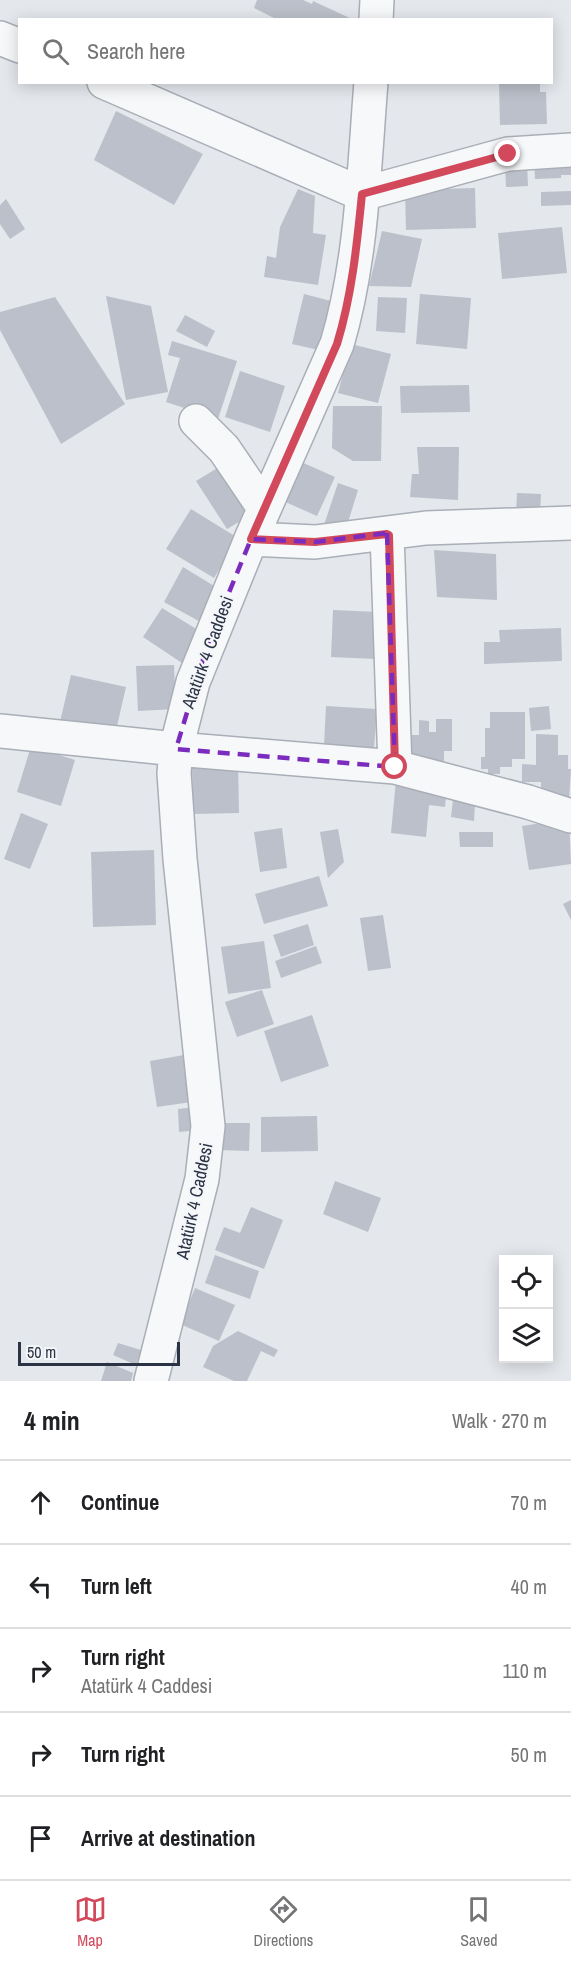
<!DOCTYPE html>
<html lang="en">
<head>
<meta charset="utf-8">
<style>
  body { margin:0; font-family:"Archivo Narrow",sans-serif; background:#f2f2f2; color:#202124 }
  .controls { position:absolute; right:18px; bottom:18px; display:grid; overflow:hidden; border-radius:0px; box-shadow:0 3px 15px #0003 }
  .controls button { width:54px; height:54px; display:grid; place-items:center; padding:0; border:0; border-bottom:2px solid #e0e0e0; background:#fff; color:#202124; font:30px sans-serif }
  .scale { position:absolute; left:18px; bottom:15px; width:162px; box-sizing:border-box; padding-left:6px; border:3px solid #2b3445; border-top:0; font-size:16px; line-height:21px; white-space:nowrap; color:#2b3445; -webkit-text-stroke:4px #f4f6f9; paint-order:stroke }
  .stop { position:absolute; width:18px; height:18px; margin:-14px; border:4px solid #d1495b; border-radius:50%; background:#fff }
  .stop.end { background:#d1495b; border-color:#fff; box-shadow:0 2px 6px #0008 }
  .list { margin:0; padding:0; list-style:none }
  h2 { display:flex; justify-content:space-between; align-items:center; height:78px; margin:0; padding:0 24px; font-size:26px }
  h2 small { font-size:20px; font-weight:400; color:#757577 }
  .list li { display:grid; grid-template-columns:39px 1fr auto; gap:18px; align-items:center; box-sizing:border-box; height:84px; padding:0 24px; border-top:2px solid #e0e0e0 }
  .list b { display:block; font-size:22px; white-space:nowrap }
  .list p { margin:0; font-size:20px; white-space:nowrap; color:#757577 }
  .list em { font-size:20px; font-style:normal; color:#757577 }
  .icon { flex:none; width:33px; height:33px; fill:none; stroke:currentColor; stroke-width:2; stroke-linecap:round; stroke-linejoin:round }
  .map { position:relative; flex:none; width:571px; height:1381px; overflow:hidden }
  .search { position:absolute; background:#fff; box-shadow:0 3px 15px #0003; left:18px; right:18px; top:18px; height:66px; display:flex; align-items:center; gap:15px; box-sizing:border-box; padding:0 21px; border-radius:0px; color:#757577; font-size:22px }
  .sheet { height:498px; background:#fff }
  nav { display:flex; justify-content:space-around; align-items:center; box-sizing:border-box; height:84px; border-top:2px solid #e0e0e0; background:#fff; font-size:16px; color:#757577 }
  nav a { display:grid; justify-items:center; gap:3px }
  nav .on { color:#d1495b }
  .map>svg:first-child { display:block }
  .building { fill:#bbc0ca }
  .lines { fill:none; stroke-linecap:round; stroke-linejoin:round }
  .minor-casing { stroke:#a9aeb7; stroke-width:36 }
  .minor { stroke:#f7f8fa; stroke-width:33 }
  .route { stroke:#d1495b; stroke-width:8 }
  .marked { fill:none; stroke:#7b2cbf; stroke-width:4.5; stroke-dasharray:12 8; stroke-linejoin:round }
  .labels { text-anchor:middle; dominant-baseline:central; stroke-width:4.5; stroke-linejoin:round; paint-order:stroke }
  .street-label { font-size:18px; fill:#2b3445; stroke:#f4f6f9 }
</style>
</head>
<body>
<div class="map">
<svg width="571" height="1381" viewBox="0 0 571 1381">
  <rect width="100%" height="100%" fill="#e4e7ec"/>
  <!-- building -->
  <path class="building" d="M257,0H303L312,4L313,1L354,20H278L254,8Z
    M499,82H540V92H546L547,124L500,125Z
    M116,111L203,154L174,205L94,160Z
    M571,159V175H561V178L535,179L534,160Z
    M527,161L528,186L506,187L505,162Z
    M475,188L476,228L406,230L405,190Z
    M298,189L315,196L313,233L326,235L318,285L264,277L267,256L276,258L280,227Z
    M571,191V205L541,206V192Z
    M6,199L25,229L10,239L0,224V205Z
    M562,227L567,273L502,279L498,233Z
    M382,231L422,239L411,287L369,286Z
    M304,294L335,302L323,351L292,344Z
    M420,294L471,298L467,349L416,344Z
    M106,296L151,306L168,392L126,400Z
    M55,297L125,404L61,444L0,330V312Z
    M378,297L407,298L405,333L376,331Z
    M185,315L215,331L207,347L176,331Z
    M172,341L237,361L218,419L166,402L180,358L168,355Z
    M351,344L391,354L378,403L338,393Z
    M240,371L285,386L270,432L225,417Z
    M469,385L470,412L401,413L400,386Z
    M333,406H382L381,461H353L332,448Z
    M417,447H459L458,500L410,497L412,474H419Z
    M299,461L335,477L317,516L281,500Z
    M224,464L254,513L227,529L196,481Z
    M338,483L358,490L345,532L324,525Z
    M517,493L541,494L540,514H516Z
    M191,509L238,538L214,578L166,549Z
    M434,550L496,554L497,600L437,597Z
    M183,567L224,592L206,625L164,602Z
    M162,608L198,630L185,665L143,637Z
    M333,610L378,612L376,659L331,657Z
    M561,628L562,661L484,664V642H500L499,630Z
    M174,665L176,709L138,711L136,666Z
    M71,675L126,687L114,739L59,726Z
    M326,706L377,709L374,748L324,745Z
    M549,706L551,729L531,731L529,708Z
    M490,712H525V759H512V767H500V774H488V769H481V757H485V728H490Z
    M436,719H452V751H444V769H421V756H409L410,735H419V720L429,721V732H436Z
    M536,734L558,735V755H568V769H571L569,801L541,792V782H522V764L536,765Z
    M31,746L75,760L61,806L17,792Z
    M192,763H238L239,813L193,814Z
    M396,780L447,785L445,807L429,805L426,837L391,833Z
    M453,800L475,804L474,821L451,817Z
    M21,813L48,824L30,869L4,859Z
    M569,819L571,864L529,870L522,826Z
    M282,828L287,868L260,872L254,832Z
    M338,829L344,862L328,878L320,832Z
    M459,832H493V847H460Z
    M154,850L156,925L93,927L91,852Z
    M319,876L328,906L264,924L255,894Z
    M571,900V920L563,904Z
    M383,915L391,968L368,971L360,918Z
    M308,924L314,945L281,957L273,935Z
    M264,941L271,988L228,994L221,947Z
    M316,946L322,963L281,978L275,961Z
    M262,990L274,1024L237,1037L225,1002Z
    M312,1015L329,1066L281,1082L264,1031Z
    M184,1055L191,1102L157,1107L150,1061Z
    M197,1107L199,1130L179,1132L178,1109Z
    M317,1116L318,1151L261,1152V1117Z
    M219,1123H250L249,1151L218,1150Z
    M335,1181L381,1198L368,1232L323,1214Z
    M251,1207L283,1220L264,1269L215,1250L224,1227L240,1233Z
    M215,1255L259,1271L250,1299L205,1283Z
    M195,1288L235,1305L219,1341L180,1324Z
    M238,1331L278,1350L274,1357L261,1351L247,1381H234L203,1367L213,1346Z
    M118,1343L141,1350L136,1365L113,1355Z
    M107,1362L133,1373L131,1381H101Z"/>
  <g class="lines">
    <defs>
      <path id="minor" d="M376,20L377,0
        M0,38L20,46
        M104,82L362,194L508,154L571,150
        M196,421L224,449L264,508
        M387,533L395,767
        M251,539L315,542L426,528L571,523
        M0,731L176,749L395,767L528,802L571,816
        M151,1381L202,1179L208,1126L180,859L174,773L176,749L193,682L251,539L337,344C362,260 364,169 371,82"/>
    </defs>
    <!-- minor casing -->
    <use href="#minor" class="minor-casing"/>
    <!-- minor -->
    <use href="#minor" class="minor"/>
  </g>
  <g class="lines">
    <!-- route -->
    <path class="route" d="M395,767L389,535L387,534L315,542L251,539L337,344C352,295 357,244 362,194L508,154"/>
  </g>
  <!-- marked area -->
  <path class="marked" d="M387,533L395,767L176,749L207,646L251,539L315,542Z"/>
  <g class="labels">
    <!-- street labels -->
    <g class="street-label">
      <text transform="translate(207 652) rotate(-70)">Atatürk 4 Caddesi</text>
      <text transform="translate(194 1201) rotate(-78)">Atatürk 4 Caddesi</text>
    </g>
  </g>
</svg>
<div class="controls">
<button><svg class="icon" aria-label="locate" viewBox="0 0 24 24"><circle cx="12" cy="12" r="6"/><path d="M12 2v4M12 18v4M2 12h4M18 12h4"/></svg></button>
<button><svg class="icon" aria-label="layers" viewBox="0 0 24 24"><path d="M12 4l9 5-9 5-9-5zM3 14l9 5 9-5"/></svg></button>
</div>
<div class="scale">50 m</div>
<div class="stop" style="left:395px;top:767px"></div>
<div class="stop end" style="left:508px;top:154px"></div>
<div class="search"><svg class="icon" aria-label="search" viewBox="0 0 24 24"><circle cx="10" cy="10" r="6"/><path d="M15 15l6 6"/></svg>Search here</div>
</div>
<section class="sheet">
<h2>4 min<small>Walk · 270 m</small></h2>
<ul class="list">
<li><svg class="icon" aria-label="ahead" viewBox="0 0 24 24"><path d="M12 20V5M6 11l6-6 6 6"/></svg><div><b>Continue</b></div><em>70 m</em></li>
<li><svg class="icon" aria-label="left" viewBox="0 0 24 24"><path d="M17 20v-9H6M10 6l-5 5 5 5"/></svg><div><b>Turn left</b></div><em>40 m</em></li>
<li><svg class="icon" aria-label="right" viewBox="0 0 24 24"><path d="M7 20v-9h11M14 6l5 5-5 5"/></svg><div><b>Turn right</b><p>Atatürk 4 Caddesi</p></div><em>110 m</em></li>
<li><svg class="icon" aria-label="right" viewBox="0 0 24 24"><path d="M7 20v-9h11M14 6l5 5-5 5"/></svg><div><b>Turn right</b></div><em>50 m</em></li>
<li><svg class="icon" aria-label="arrive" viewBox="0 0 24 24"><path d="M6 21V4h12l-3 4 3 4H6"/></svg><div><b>Arrive at destination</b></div></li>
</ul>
</section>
<nav>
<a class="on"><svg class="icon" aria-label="map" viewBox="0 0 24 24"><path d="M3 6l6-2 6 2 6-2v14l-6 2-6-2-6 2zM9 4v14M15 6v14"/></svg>Map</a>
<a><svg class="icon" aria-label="directions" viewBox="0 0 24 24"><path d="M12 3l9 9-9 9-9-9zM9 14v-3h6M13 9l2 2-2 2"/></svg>Directions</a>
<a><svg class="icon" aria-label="saved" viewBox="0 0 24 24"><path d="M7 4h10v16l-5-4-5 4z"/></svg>Saved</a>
</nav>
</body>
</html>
